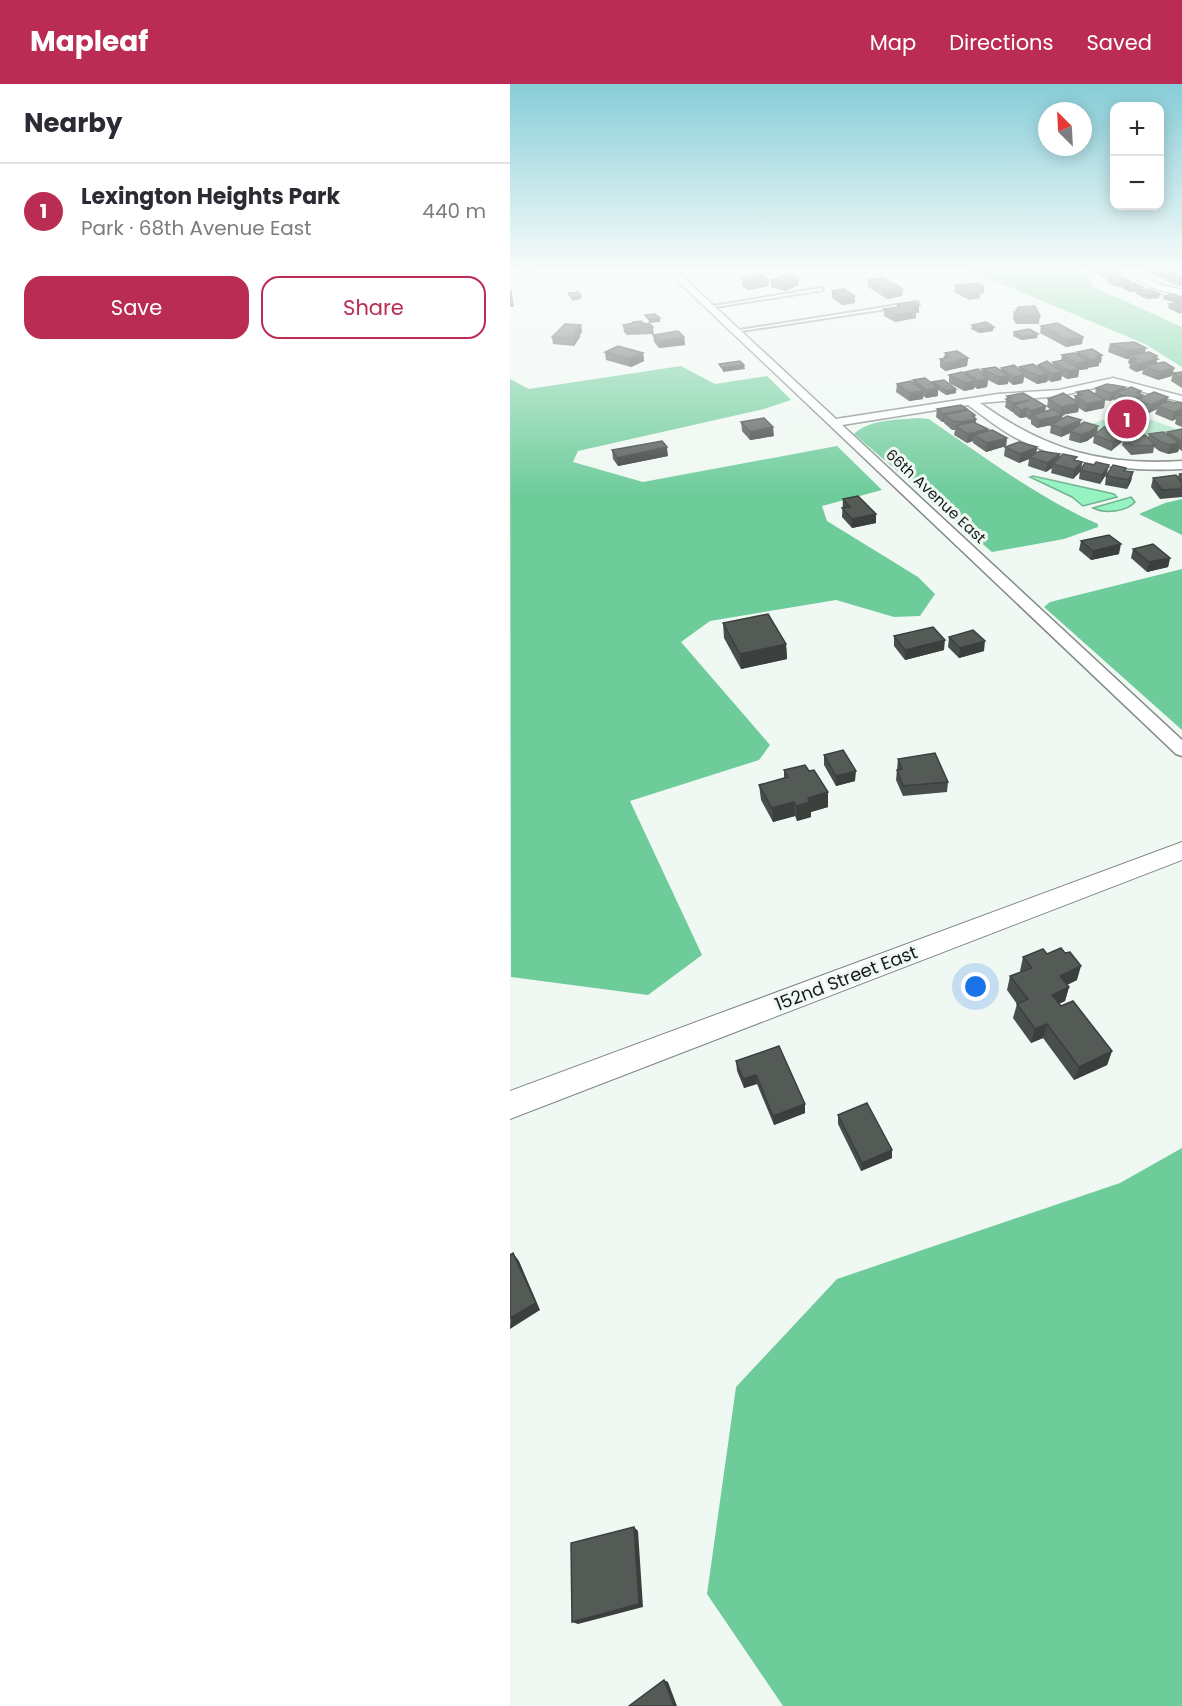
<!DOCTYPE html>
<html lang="en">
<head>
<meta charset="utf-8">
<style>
  body { margin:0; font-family:Poppins,sans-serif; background:#f7f7f7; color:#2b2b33 }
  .controls { position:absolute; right:18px; top:18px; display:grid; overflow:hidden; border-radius:12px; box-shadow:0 3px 15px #0003 }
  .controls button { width:54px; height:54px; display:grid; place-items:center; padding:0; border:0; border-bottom:2px solid #e1e1e2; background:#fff; color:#2b2b33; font:30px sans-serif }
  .compass { position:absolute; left:528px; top:18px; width:54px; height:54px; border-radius:50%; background:#fff; box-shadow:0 3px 15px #0003; rotate:336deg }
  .you { position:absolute; left:466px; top:903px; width:21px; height:21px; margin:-15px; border:4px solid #fff; border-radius:50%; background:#1a73e8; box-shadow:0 0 0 9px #1a73e833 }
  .badge { display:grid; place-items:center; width:39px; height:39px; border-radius:50%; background:#bb2c54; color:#fff; font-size:20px; font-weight:700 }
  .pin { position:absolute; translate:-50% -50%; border:3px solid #fff; box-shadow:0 2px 6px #0006 }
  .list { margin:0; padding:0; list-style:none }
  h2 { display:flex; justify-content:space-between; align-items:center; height:78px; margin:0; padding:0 24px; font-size:26px }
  h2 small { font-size:20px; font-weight:400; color:#7c7c81 }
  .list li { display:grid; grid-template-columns:39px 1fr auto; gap:18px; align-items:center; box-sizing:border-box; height:96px; padding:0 24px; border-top:2px solid #e1e1e2 }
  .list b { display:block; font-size:22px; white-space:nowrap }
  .list p { margin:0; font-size:20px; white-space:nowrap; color:#7c7c81 }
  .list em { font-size:20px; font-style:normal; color:#7c7c81 }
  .actions { display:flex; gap:12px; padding:18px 24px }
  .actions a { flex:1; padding:14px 0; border:2px solid #bb2c54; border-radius:18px; text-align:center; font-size:21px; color:#bb2c54 }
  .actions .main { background:#bb2c54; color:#fff }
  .map { position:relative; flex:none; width:672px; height:1622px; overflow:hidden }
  header { display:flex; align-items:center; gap:36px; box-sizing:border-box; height:84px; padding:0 30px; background:#bb2c54; color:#fff }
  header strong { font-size:28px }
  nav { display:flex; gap:33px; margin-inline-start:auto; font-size:21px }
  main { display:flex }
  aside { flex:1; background:#fff }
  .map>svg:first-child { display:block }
  .green { fill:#a9e6c4 }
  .forest { fill:#6ecc9b }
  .water { fill:#95f3c1; stroke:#70b28f; stroke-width:1.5 }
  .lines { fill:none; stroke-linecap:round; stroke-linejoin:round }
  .service-casing { stroke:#828985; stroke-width:4 }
  .minor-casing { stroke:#828985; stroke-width:3 }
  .tertiary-casing { stroke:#828985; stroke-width:2 }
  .service { fill:#fff; fill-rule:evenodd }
  .minor { fill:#fff; fill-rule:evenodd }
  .tertiary { fill:#fff; fill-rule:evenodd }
  .wall { fill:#484e4b }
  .shaded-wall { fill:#3b403d }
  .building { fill:#545b57; stroke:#3b403d; stroke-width:1.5 }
  .labels { text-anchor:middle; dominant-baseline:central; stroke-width:6; stroke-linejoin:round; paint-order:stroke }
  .far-street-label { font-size:15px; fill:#181b19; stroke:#f0f8f3 }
  .street-label { font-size:18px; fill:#181b19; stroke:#f0f8f3 }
</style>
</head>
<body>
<header>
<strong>Mapleaf</strong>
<nav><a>Map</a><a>Directions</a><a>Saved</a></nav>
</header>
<main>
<aside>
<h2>Nearby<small></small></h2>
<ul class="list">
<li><span class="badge">1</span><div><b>Lexington Heights Park</b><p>Park · 68th Avenue East</p></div><em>440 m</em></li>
</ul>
<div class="actions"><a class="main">Save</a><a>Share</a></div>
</aside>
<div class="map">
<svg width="672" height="1622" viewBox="0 0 672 1622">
  <rect width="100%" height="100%" fill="#f0f8f3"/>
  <!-- green -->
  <path class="green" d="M617,327L672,347C629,357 617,355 576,342Z"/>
  <!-- forest -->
  <path class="forest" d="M460,183H560L577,192L584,203L672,243V283L635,260L461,187Z
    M171,282L205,300L257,292L281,316L254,325L68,367L63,378L133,398L327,362L372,406L312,422L317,437L408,493L425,510L410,532L384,533L326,516L200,537L171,558L260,661L249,676L120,717L192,871L138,911L1,893L0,295L19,305Z
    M408,334L419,335C471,371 530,415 588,440V443L554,455L482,468L344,350C360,335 387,336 408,334Z
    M672,415V451L629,430L655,419Z
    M672,485V646L534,523L540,518Z
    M672,1064V1622H273L197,1510L226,1303L327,1195L610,1099Z"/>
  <!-- water -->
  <path class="water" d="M523,392L604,410L607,413L573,422L562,413L520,393Z
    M621,413L625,418C616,428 595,430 583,424Z"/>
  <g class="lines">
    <defs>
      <path id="service" d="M311,204L313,206L199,224L197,223Z
        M407,218L409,220L225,248L223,247Z"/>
      <path id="minor" d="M153,183H162L326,335L488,310L549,306L603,294L672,312V318L603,300L549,312L470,319C536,366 591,382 672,377V385C615,388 555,380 504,353C488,344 473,332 458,321L332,341L672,656V672L666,670Z
        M620,183H628L630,190L649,200L672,206V212L643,204L623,193Z"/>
      <path id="tertiary" d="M672,758V776L0,1035V1007Z"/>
    </defs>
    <!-- service casing -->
    <use href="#service" class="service-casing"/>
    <!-- minor casing -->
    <use href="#minor" class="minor-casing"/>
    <!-- tertiary casing -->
    <use href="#tertiary" class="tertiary-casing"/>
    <!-- service -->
    <use href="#service" class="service"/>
    <!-- minor -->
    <use href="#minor" class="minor"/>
    <!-- tertiary -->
    <use href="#tertiary" class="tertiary"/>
  </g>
  <!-- wall -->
  <path class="wall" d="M576,183H598V187L609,190L608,192L620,197L619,200L633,203V206L649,214L637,215L626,210L627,207L620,208L611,204L612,202L607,203L596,198L597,195L588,191L589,189H586L576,184Z
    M639,183H655L652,186L665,192L672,193L668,202L656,197L657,195H653L642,190L643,187H644L639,186Z
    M232,194L259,202L238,206L232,202Z
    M288,194L289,201L275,207L261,203V196Z
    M358,196L393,205L392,212L377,215L358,203Z
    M445,201L474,202V209L470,210V214L459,216L444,208Z
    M322,207L345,219L332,221L322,214Z
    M654,212L672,213V218L669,219L672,229L670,230L658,224L659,220L665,219L653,215Z
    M387,220L409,229H406V234L385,238L374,232V225L387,223Z
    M508,223L530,232L529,240H506L503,235L504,228H506V225H508Z
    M135,240L143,243L144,250L117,251L114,248L113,241Z
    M71,241L72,248L70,251V253L64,262L43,260L42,253Z
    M462,241L483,247L469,249L461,245Z
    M531,242L573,253L572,260L556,263L530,249Z
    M504,248L527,254L511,256L503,252Z
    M143,251L174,253L175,261L149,264L144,258Z
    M600,260L647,272V280L664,284L662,292L648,296L632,290L633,286L626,288L619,284L620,280L618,279L619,275H616L598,268Z
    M95,268L133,269L134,277L121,283L96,276Z
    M567,268L591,279H589V282L578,283V285L569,286L568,293L557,295L552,292L551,296L541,298L538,296L537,298L527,300L514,293L513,299L503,301L498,297V300L488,301L478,296L477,303L467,305L465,303L464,305L454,307L439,299V291L455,290V288H472V285L491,286V284L509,286V283H528V281H542L543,278L551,276L552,271L566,270Z
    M435,269L458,274L457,282L435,287L430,283V275H434Z
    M672,288V304L661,297L663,289Z
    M403,296L422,300V298L446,305V309L436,311L428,306V312L416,314L413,312V315L399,317L386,308L387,300L403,299Z
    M586,304L614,306L633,311L632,314L658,313L656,318L664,319H672V343L665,340L666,335L662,337L645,330L647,325L639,329L625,324L626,321L621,324L604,317V315L600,317L595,316L594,324L575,328L569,324L568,328L552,331V335L587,348L615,353L638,354L639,350H657V348L672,345V367L669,365L668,368L658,370L649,367L644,363L643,369L621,371L612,361L613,357L601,367L583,359L584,352L577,357L570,359L559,356L560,349L551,353L540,349L541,341L527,344L521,340V335L520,336L516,333L510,334L503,329L504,328H502L495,323L497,312L535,328L541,326L537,323L538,315L564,316L565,312H567V308L585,310Z
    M427,325L457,327L465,331L466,339L478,347L497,354L496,362L476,368L463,359V357L457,359L444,351L445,346H442L434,339V338H432L426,333Z
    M231,338L264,352L240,356L232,347Z
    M495,363H527L526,369L572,378L571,385L597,389L590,400L569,395L570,387L563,395L541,389L542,384L536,388L518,382L519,375L509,379L494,372Z
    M102,366L158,372L108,382L103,375Z
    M616,384L615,387L623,388L621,397L617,405L595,401L596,392Z
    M669,389H672V413L650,415L641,403L643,394L668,393Z
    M333,415L366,430V439L342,444L332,433Z
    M571,457L609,470L581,476L569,466Z
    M623,465L660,474L658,483L637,488L621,474Z
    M213,539L276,560L277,575L231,585L214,554Z
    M384,552L434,566L395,576L384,562Z
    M439,553L474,567L449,574L438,563Z
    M314,671L345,697L326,702L314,681Z
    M388,675L438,698L437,708L393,712L386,696Z
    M274,686L318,723L301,728V733L287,737L285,732L263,738L251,716L249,701L274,694Z
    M537,870L567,896L557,901L559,903L555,917L549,920L602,967L597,981L564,996L533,954L521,959L503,934L507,920L497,906L500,892L511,888L510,887L513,873Z
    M269,962L295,1029L264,1041L247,1000L234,1004L227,987L226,977Z
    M328,1031L382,1066V1074L351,1087L328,1040Z"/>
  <!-- shaded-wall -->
  <path class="shaded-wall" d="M587,183H598V187L586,189Z
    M22,185V189L13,190L12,187Z
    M609,190L608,194H597V195V192Z
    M666,190L665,194L657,193V195H653L654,192Z
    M288,194L289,201L275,207L274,199Z
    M258,195L259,202L238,206L237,198Z
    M620,197L619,201H612V202L607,203L608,199Z
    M669,198H672V201L668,202Z
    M474,202V209L470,210V214L459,216L460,209L464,204Z
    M633,203L632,206L620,208L621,205Z
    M393,205L392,212L377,215V208Z
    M1,207L4,223H0V216Z
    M650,210L649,214L637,215L638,212Z
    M71,212V215L62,217L61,213Z
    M345,212V219L332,221V214Z
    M672,215V218L666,220L667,216Z
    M409,221V229H406V234L385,238V231L401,222Z
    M150,234V238L139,239V236Z
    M71,241L72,248L70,251V253L64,262L63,254L66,245Z
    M484,243L483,247L469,249V245Z
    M528,250L527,254L511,256L512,253Z
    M174,253L175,261L149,264L148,257Z
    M573,253L572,260L556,263L557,256Z
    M636,264L634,272L620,271L619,275H616L618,267Z
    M133,269L134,277L121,283L119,275Z
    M592,271L591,279H589V282L578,284L580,276L586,272Z
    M647,272L646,283L634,282L633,286L626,288L628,280L643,273Z
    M458,274L457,282L435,287L436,279L446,276Z
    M579,277L578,285L569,286L568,293L557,295L559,287L565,286L566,279Z
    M234,281L235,285L213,288L212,284Z
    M664,284L662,292L648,296L649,288Z
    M552,288L551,296L541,298L543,290Z
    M538,290L537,298L527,300L528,292Z
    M473,291H476V295H478L477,303L467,305L468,297Z
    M514,291L513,299L503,301L504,293Z
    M499,292L498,300L488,301L489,293Z
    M465,297L464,305L454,307L455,299Z
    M615,303L613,312L606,309L604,315L600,317L601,309Z
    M428,304V312L416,314L417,306Z
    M446,305V309L436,311V307Z
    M414,307L413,315L399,317V309Z
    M631,307L630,312L633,311L631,317L627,316L626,321L621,324L623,315L626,309Z
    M658,313L656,321L647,322V325L639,329L641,321Z
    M520,316L519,325H517L516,333L510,334L511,326L504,321V328H502L503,319Z
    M595,316L594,324L575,328L577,320Z
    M569,319L568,328L550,331L551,323Z
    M536,322L535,330L522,331L521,335L520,336L521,327Z
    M457,325L456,333L434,331V338H432L433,330Z
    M672,325V332H667L666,335L662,337L664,328Z
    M465,331V335H466L465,343L450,346L451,338Z
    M553,331L551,339L527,344L529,336Z
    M571,336L569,345L560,347V349L551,353L552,344Z
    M588,342L587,351H584V352L577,357L570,359L571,351Z
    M263,343L264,352L240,356V348Z
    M478,345L477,354L463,351V357L457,359L458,350Z
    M616,348L613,357L601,367L603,358Z
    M497,354L496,362L476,368L477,359Z
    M670,359L668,368L658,370L660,361Z
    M157,363L158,372L108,382L107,374Z
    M527,363L526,372L519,373V375L509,379L510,370Z
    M550,370L549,379L543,380L542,384L536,388L537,379Z
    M572,378L571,387L563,395L564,386Z
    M599,381L597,389L590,400L592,391Z
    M623,388L621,397L617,405L619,396Z
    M366,430V439L342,444V435Z
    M611,460L609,470L581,476L583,467Z
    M660,474L658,483L637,488L639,478Z
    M435,556L434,566L395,576V566Z
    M475,557L474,567L449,574L450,564Z
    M276,560L277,575L231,585L230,570Z
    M346,687L345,697L326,702V692Z
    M318,708V723L301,728V733L287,737L286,722L298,714Z
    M284,718L285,732L263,738L262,724Z
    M571,882L567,896L546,906L550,892Z
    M559,903L555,917L538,924L542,911Z
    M537,940L533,954L521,959L525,945Z
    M602,967L597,981L564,996L569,983Z
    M246,991L247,1000L234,1004L233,995Z
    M295,1020V1029L264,1041L263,1032Z
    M382,1066V1074L351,1087L352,1079Z
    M3,1169L9,1177L30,1226L0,1245Z
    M124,1443L128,1447L133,1523L68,1540L62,1538Z
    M154,1596L158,1598L167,1622H164Z"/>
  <!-- building -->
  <path class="building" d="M9,183H19L22,185L12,187Z
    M655,185L666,190L654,192L643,187Z
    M600,186L609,190L597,192L589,188Z
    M253,191L258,195L237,198L232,194Z
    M275,191L288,194L274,199L261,196Z
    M668,191L672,193V198H669L657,193Z
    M609,192L620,197L608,199L597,194Z
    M373,194L393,205L377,208L358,196Z
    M468,199L474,202L464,204L471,207L460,209L445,201Z
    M624,199L633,203L621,205L612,201Z
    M334,205L345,212L332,214L322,207Z
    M638,205L650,210L638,212L627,207Z
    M0,207H1L2,216H0Z
    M68,208L71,212L61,213L58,209Z
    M662,210L672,213V215L667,216L654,212Z
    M404,218L409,221L401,222L406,227L385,231L374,225L391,223L387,220Z
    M669,219L672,220V226L659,220Z
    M525,222L530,232H506L504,228H507L506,225H509L508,223Z
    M145,230L150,234L139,236L135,231Z
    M131,237L135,240L132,241L129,238L124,239L123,238Z
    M129,238L132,241L139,239L143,243L116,244L113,241Z
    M476,238L484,243L469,245L462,241Z
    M547,239L573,253L557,256L531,242Z
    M55,240L71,241L66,245H68L63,254L42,253Z
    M519,245L528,250L512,253L504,248Z
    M168,247L174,253L148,257L143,251Z
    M624,258L636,264L618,267L600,260Z
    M108,262L133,269L119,275L95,268Z
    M582,265L592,271L586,272L590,274L580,276L567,268Z
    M447,267L458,274L446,276L447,278L436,279L430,275L438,274L435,273L439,272L435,269Z
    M639,268L647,272L643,273L648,275L628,280L621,276L627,275L620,271Z
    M564,269L579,277L566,279L552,271Z
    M554,276L570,285L559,287L543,278Z
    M230,277L234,281L212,284L209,280Z
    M537,277L552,288L543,290L528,281Z
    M654,278L664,284L649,288L634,282Z
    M523,280L538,290L528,292L509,283Z
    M504,281L514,291L504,293L491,284Z
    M485,283L499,292L489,293L472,285Z
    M468,285L476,291H473L478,295L468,297L455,288Z
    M452,288L465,297L455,299L439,291Z
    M672,288V295L663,289Z
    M415,294L428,304L417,306L403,296Z
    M434,296L446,305L436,307L422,298Z
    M401,297L414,307L399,309L387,300Z
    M597,300L615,303L601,309L586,304Z
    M621,303L631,307L626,309L633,311L623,315L606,309Z
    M578,306L595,316L577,320L565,312L572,311L567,308Z
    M644,308L658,313L641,321L627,316Z
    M513,309L536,322L521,327L517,324L511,326L504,321L520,316L503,319L496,315L501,314L497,312Z
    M553,309L569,319L551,323L538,315Z
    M658,317L664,319L668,318L672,319V325L664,328L647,322Z
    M451,321L457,325L433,330L427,325Z
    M543,325L553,331L529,336L522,331Z
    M458,326L465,331L462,332L466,335L451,338L443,337L434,331Z
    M557,332L571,336L552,344L541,341Z
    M254,334L263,343L240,348L231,338Z
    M463,338L478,345L458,350L445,342Z
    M574,338L588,342L579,348L571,351L560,347Z
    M594,343L616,348L603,358L584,351Z
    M672,345V357L657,348Z
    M482,346L497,354L477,359L463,351Z
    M653,348L670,359L660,361L651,358L639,350Z
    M635,351L645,361L623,362L614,353Z
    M152,357L157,363L107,374L102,366Z
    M509,358L527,363L510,370L495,363Z
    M530,367L550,370L537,379L519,373Z
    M553,370L567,373L564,376L572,378L564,386L543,380Z
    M586,378L599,381L592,391L570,386L575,379L584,381Z
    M603,381L616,384L614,387L623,388L619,396L596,392Z
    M666,391L672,399V405L652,406L643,394Z
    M348,412L366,430L342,435L332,424L340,423L333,415Z
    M599,451L611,460L583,467L571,457Z
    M643,460L660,474L639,478L623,465Z
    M258,530L276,560L230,570L213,539Z
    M423,543L435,556L395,566L384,552Z
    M463,546L475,557L450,564L439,553Z
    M333,666L346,687L326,692L314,671Z
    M425,669L438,698L393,702L387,686L392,685L388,675Z
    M295,681L299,687L304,686L318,708L298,714L300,718L286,722L284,718L262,724L249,701L278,693L274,686Z
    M551,864L555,869L560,868L571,882L550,892L559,903L542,911L551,922L563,917L602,967L569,983L537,940L525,945L507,920L518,915L500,892L522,884L513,873L533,865L537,870Z
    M269,962L295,1020L263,1032L246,991L233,995L226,977Z
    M357,1019L382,1066L352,1079L328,1031Z
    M3,1169L26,1219L0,1234V1171Z
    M124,1443L129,1520L62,1538L61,1459Z
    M154,1596L164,1622H119Z"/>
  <!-- sky -->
  <linearGradient id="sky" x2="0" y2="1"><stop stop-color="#87cdd8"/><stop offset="0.45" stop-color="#f8fcfa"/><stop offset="1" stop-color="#f8fcfa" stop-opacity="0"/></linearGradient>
  <rect width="672" height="410" fill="url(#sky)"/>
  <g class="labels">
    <!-- far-street labels -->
    <g class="far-street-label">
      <text transform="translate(426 412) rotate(43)">66th Avenue East</text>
    </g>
    <!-- street labels -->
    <g class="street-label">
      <text transform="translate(336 894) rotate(-21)">152nd Street East</text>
    </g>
  </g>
</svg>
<div class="controls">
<button>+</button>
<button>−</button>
</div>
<svg class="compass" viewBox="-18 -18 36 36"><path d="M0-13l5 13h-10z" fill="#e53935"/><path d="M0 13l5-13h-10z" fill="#7c7c81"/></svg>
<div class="you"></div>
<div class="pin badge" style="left:617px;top:335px">1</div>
</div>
</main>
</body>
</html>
